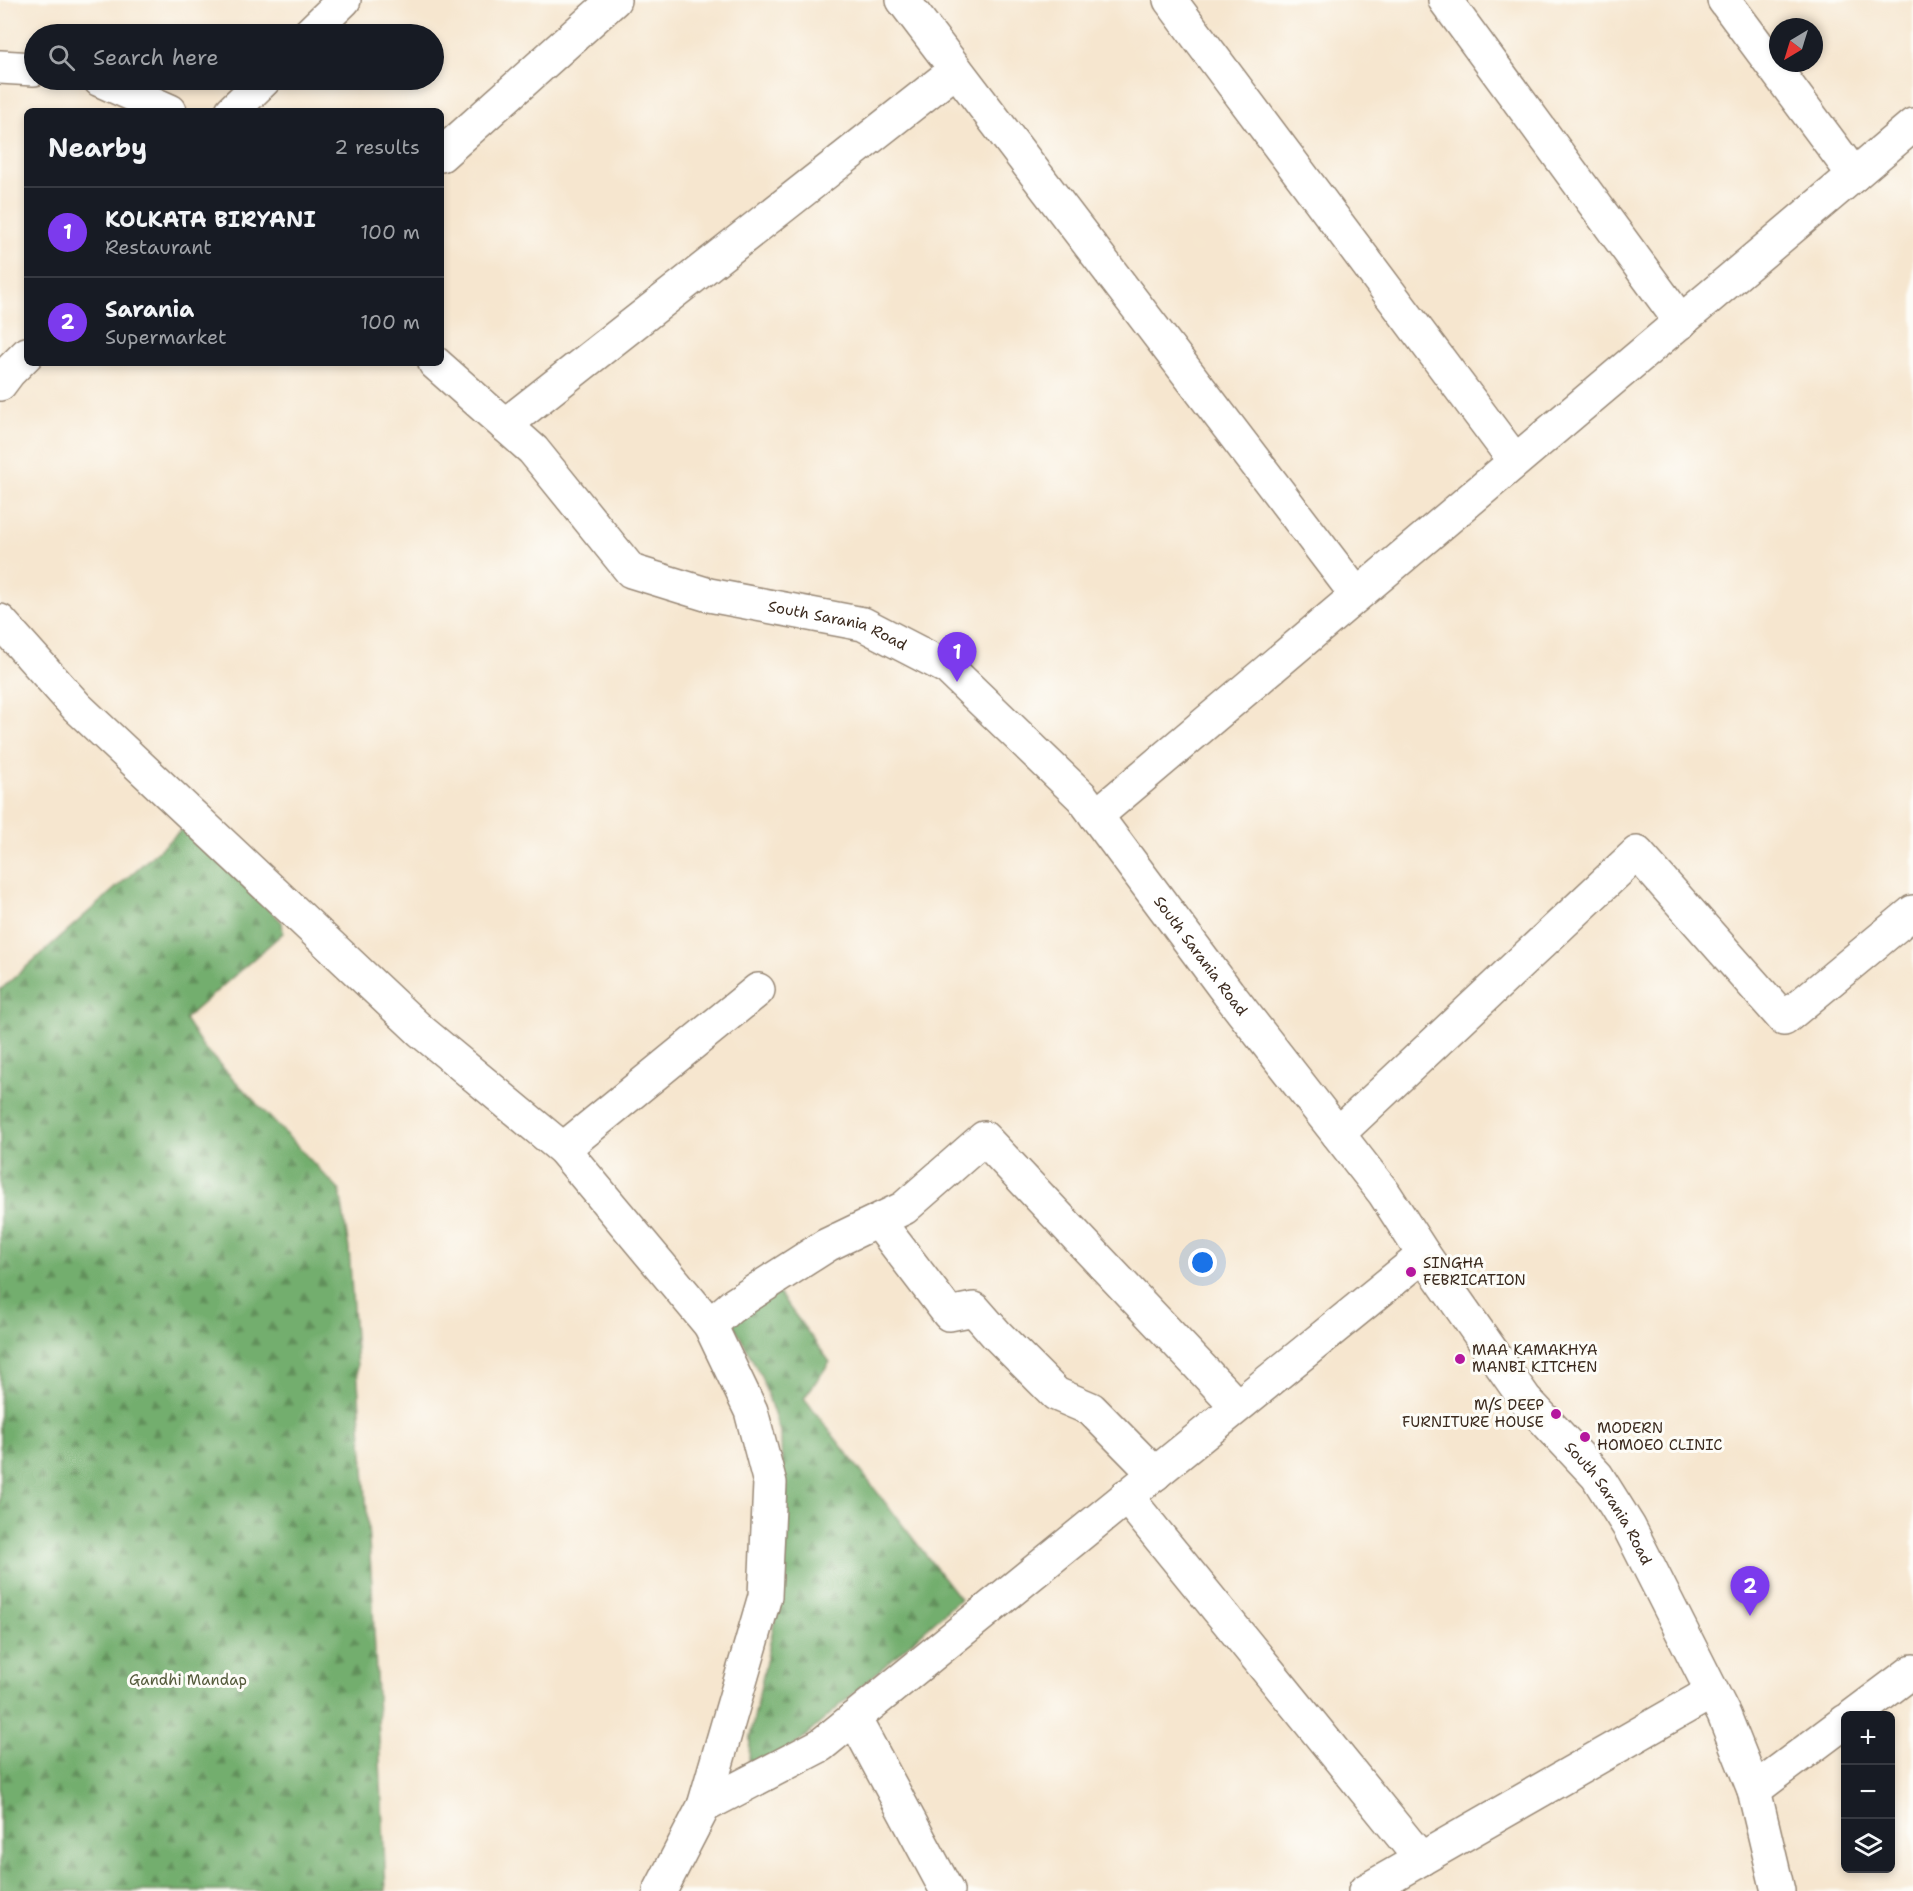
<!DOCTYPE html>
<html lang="en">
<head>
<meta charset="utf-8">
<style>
  body { margin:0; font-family:"Shantell Sans",sans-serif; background:#20242c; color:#f1f3f6 }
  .controls { position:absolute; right:18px; bottom:18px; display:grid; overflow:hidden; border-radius:9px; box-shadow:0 3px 9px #0003 }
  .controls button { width:54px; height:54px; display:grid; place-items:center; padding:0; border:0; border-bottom:2px solid #363941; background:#171b24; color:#f1f3f6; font:30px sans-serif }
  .compass { position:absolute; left:1769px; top:18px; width:54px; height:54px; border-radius:50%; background:#171b24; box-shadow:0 3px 9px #0003; rotate:218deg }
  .you { position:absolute; left:1203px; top:1263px; width:21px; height:21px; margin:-15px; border:4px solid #fff; border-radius:50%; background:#1a73e8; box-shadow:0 0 0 9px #1a73e833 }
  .badge { display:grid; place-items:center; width:39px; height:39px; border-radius:50%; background:#7c3aed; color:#fff; font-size:20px; font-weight:700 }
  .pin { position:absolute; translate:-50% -50px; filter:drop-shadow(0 2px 3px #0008) }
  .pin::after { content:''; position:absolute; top:32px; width:21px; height:18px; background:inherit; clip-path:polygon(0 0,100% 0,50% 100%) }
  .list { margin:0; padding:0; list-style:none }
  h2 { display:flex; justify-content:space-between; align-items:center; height:78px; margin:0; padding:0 24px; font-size:26px }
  h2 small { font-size:20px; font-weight:400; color:#9ea1a6 }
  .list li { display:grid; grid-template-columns:39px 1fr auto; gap:18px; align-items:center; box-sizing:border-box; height:90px; padding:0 24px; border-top:2px solid #363941 }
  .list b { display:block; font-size:22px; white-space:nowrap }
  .list p { margin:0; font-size:20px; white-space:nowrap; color:#9ea1a6 }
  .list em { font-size:20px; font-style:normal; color:#9ea1a6 }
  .icon { flex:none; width:33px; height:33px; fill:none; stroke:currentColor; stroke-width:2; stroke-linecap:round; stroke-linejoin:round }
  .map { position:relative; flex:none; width:1913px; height:1891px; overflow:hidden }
  .search { position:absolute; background:#171b24; box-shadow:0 3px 9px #0003; left:24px; top:24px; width:420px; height:66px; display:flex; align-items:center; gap:15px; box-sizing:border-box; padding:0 21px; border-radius:33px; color:#9ea1a6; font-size:22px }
  .panel { position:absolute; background:#171b24; box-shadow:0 3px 9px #0003; left:24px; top:108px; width:420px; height:258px; border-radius:9px }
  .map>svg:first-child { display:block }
  .forest { fill:url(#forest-firs); stroke:#576c46; stroke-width:1.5 }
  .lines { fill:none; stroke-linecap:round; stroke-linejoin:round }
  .street-casing { stroke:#988876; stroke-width:36 }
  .street { stroke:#fff; stroke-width:33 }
  .poi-dot { fill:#b5179e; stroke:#fdfcf7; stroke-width:2 }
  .labels { text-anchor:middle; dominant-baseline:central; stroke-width:6; stroke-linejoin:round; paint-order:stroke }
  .street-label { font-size:15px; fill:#3b2a1e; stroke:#fdfcf7 }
  .poi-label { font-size:15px; fill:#3b2a1e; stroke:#fdfcf7; text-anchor:start }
  .park-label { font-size:15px; fill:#545a3b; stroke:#fdfcf7 }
</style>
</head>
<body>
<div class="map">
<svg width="1913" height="1891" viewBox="0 0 1913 1891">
  <defs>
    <pattern id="forest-firs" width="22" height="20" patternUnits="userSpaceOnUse" patternTransform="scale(1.5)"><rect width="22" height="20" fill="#73ae6e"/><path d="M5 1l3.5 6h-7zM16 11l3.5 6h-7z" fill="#608e5a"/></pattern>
  </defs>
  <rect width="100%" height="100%" fill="#fdfcf7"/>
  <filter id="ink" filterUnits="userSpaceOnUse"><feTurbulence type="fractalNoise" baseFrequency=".0167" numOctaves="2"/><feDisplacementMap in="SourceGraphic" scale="12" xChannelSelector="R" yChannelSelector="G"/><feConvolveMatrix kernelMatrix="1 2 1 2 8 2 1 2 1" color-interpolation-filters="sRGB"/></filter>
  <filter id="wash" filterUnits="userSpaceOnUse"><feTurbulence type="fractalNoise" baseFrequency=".008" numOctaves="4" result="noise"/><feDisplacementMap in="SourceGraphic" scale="24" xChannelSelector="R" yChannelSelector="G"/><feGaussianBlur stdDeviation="1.35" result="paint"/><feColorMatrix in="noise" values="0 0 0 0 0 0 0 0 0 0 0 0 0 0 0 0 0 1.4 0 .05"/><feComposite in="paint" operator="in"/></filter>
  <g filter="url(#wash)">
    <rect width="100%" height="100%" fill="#f6e6cf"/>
    <!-- forest -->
    <path class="forest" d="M186,826L282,922L283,933L185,1019L203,1047L340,1191L349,1249L372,1586L386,1891H0V990Z
      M772,1284L830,1362L804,1398L960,1599L773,1765L749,1761L750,1737L784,1576L781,1435L761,1376L725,1308Z"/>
  </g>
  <g filter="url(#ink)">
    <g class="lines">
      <defs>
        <g id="street">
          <path d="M903,0L1356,594"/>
          <path d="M1170,0L1515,461"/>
          <path d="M1445,0L1681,322"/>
          <path d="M1724,0L1854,175"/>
          <path d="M309,34L344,0"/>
          <path d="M0,67L34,69"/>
          <path d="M100,80L170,111"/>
          <path d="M232,111L264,80"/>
          <path d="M441,155L614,0"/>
          <path id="s1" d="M435,363L533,450L631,571L709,595L863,624L948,668L1082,797L1228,993L1384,1193L1424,1255L1525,1399L1597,1476L1629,1527L1724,1715L1754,1790L1778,1891"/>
          <path d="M0,384L9,372L27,354"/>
          <path d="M505,425L956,70"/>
          <path d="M0,621L77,707L421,1031L563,1149L710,1325L751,1411L770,1483L765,1596L704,1806"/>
          <path d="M1096,816L1913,125"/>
          <path d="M1338,1134L1637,853L1784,1019L1913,912"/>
          <path d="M563,1149L758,990"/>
          <path d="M878,1221L949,1314L974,1309L996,1334L1056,1394L1091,1409L1155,1474"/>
          <path d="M710,1325L732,1306L827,1245L904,1208L984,1138L1237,1406"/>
          <path d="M1126,1496L1421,1859"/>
          <path d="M1853,1716L1913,1671"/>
          <path d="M854,1718L947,1891"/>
          <path d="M1754,1790L1846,1721"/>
          <path d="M660,1891L704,1806L821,1745L1424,1255"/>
          <path d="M1365,1891L1712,1692"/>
        </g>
      </defs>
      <!-- street casing -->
      <use href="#street" class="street-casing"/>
      <!-- street -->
      <use href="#street" class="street"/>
    </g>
  </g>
  <!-- markers -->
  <g class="poi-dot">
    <circle cx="1411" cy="1272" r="6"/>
    <circle cx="1460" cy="1359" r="6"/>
    <circle cx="1556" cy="1414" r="6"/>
    <circle cx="1585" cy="1437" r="6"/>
  </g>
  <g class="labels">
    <!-- street labels -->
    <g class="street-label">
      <text stroke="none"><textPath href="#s1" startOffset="501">South Sarania Road</textPath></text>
      <text stroke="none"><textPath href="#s1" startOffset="1005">South Sarania Road</textPath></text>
      <text stroke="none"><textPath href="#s1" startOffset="1689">South Sarania Road</textPath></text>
    </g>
    <!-- poi labels -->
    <g class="poi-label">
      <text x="1423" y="1263">SINGHA<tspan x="1423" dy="17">FEBRICATION</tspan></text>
      <text x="1472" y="1350">MAA KAMAKHYA<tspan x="1472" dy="17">MANBI KITCHEN</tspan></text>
      <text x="1544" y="1405" text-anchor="end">M/S DEEP<tspan x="1544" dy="17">FURNITURE HOUSE</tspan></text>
      <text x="1597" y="1428">MODERN<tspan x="1597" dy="17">HOMOEO CLINIC</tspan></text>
    </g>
    <!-- park labels -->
    <g class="park-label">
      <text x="188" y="1680">Gandhi Mandap</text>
    </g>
  </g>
</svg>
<div class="controls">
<button>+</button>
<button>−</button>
<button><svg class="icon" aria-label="layers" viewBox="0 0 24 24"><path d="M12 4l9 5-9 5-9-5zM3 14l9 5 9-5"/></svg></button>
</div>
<svg class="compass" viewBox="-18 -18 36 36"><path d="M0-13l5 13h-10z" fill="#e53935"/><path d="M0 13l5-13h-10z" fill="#9ea1a6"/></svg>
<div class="you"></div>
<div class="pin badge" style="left:957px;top:682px">1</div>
<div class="pin badge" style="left:1750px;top:1616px">2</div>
<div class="search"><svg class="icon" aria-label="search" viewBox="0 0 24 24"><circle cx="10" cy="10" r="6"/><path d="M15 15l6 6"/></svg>Search here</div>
<section class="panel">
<h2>Nearby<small>2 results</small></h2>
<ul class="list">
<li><span class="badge">1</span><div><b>KOLKATA BIRYANI</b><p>Restaurant</p></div><em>100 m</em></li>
<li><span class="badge">2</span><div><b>Sarania</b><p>Supermarket</p></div><em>100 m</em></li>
</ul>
</section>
</div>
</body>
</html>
